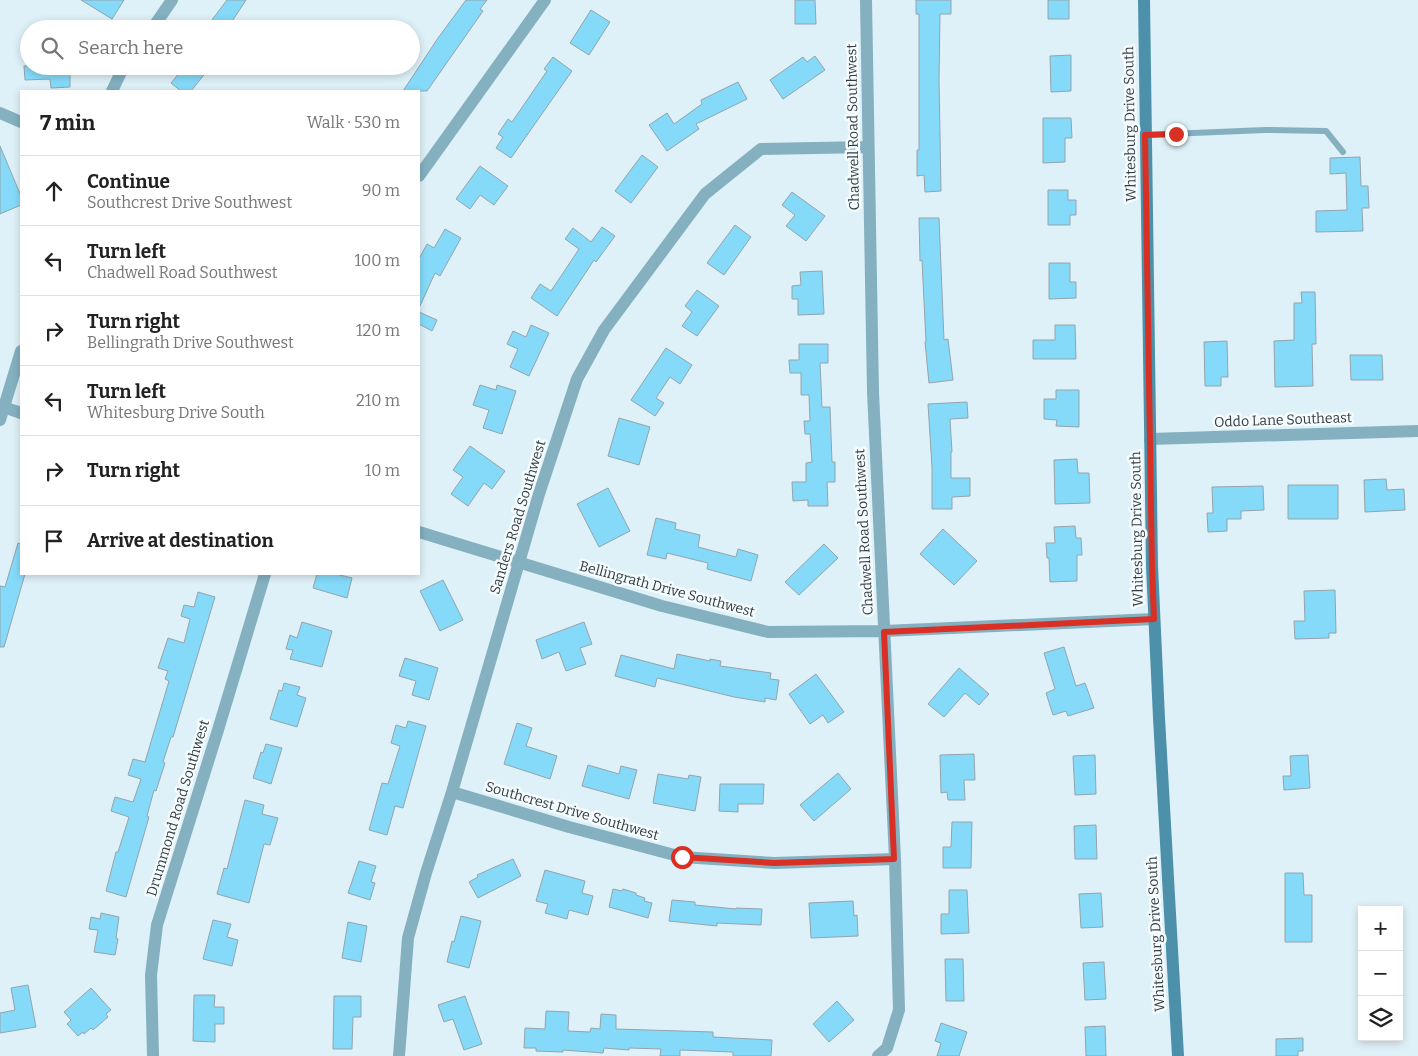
<!DOCTYPE html>
<html lang="en">
<head>
<meta charset="utf-8">
<style>
  body { margin:0; font-family:Bitter,serif; background:#f2f2f2; color:#222 }
  .controls { position:absolute; right:15px; bottom:15px; display:grid; overflow:hidden; border-radius:0px; box-shadow:0 2px 8px #0003 }
  .controls button { width:45px; height:45px; display:grid; place-items:center; padding:0; border:0; border-bottom:1px solid #e0e0e0; background:#fff; color:#222; font:25px sans-serif }
  .stop { position:absolute; width:15px; height:15px; margin:-11px; border:4px solid #d93025; border-radius:50%; background:#fff }
  .stop.end { background:#d93025; border-color:#fff; box-shadow:0 1px 5px #0008 }
  .list { margin:0; padding:0; list-style:none }
  h2 { display:flex; justify-content:space-between; align-items:center; height:65px; margin:0; padding:0 20px; font-size:21px }
  h2 small { font-size:16px; font-weight:400; color:#767676 }
  .list li { display:grid; grid-template-columns:32px 1fr auto; gap:15px; align-items:center; box-sizing:border-box; height:70px; padding:0 20px; border-top:1px solid #e0e0e0 }
  .list b { display:block; font-size:19px; white-space:nowrap }
  .list p { margin:0; font-size:16px; white-space:nowrap; color:#767676 }
  .list em { font-size:16px; font-style:normal; color:#767676 }
  .icon { flex:none; width:28px; height:28px; fill:none; stroke:currentColor; stroke-width:2; stroke-linecap:round; stroke-linejoin:round }
  .map { position:relative; flex:none; width:1418px; height:1056px; overflow:hidden }
  .search { position:absolute; background:#fff; box-shadow:0 2px 8px #0003; left:20px; top:20px; width:400px; height:55px; display:flex; align-items:center; gap:12px; box-sizing:border-box; padding:0 18px; border-radius:28px; color:#767676; font-size:19px }
  .panel { position:absolute; background:#fff; box-shadow:0 2px 8px #0003; left:20px; top:90px; width:400px; height:485px; border-radius:0px }
  .map>svg:first-child { display:block }
  .building { fill:#85daf9; stroke:#94a4ab }
  .lines { fill:none; stroke-linecap:round; stroke-linejoin:round }
  .service { stroke:#84b0c0; stroke-width:6 }
  .minor { stroke:#84b0c0; stroke-width:12 }
  .secondary { stroke:#4c91a9; stroke-width:12 }
  .route { stroke:#d93025; stroke-width:6 }
  .labels { text-anchor:middle; dominant-baseline:central; stroke-width:5; stroke-linejoin:round; paint-order:stroke }
  .street-label { font-size:14px; fill:#353c3f; stroke:#f4fcff }
</style>
</head>
<body>
<div class="map">
<svg width="1418" height="1056" viewBox="0 0 1418 1056">
  <rect width="100%" height="100%" fill="#dff1f8"/>
  <!-- building -->
  <path class="building" d="M81,0H124L112,19Z
    M227,0H246L227,29H205Z
    M466,0H487L480,9L483,11L427,91H403L438,38Z
    M795,0H815L816,24H795Z
    M916,0H951V14H940L939,80L941,191L925,192L924,175L917,176V150H919V14H916Z
    M1048,0H1069V19H1048Z
    M591,10L610,22L589,55L570,43Z
    M1071,55V91L1051,92L1050,56Z
    M815,56L825,70L783,99L770,80L803,57L807,62Z
    M553,57L572,71L511,158L496,148L503,137L498,134L508,119L512,122L547,71L544,69Z
    M24,66H70V87L51,88L50,79L25,80Z
    M185,66H201L207,71L191,91H181L171,83Z
    M738,82L747,99L696,124L699,129L667,151L649,125L667,113L674,124L702,104L701,100Z
    M1043,118H1071L1072,138H1065V162L1043,163Z
    M0,146L21,196V205L0,214Z
    M642,155L658,167L631,203L615,191Z
    M1360,157L1361,186H1368L1369,208H1362L1363,231L1316,232V211L1347,210L1346,173L1330,174V158Z
    M480,166L508,186L494,205L480,195L470,209L456,199Z
    M1048,190H1068V200H1076V215H1070V225H1048Z
    M792,192L825,216L806,241L786,226L795,215L782,205Z
    M919,218H939L944,340L948,339L953,380L929,383L925,342H926L922,260L920,261Z
    M735,225L751,237L724,275L707,263Z
    M602,227L615,236L596,262L594,260L557,316L531,298L540,284L551,291L579,249L565,239L573,228L591,242Z
    M445,229L461,238L440,276L435,273L419,308V259L427,244L434,248Z
    M1049,263H1070V282H1076V298L1049,299Z
    M822,271L824,314L798,315V299H792V286L801,285L800,272Z
    M697,290L719,306L697,336L682,326L692,312L685,306Z
    M1301,292H1315L1316,344H1312L1313,386L1275,387L1274,341L1294,340V303H1302Z
    M419,312L437,320L432,331L419,324Z
    M531,325L549,333L529,376L510,367L518,349L507,344L513,331L526,337Z
    M1055,325H1075L1076,359H1033V340H1055Z
    M1227,341L1228,377H1221V386H1205L1204,342Z
    M799,344H828V363H820L822,407H830L832,462H835V482H827L828,506H808V500L793,501L792,482H806V463L812,462L810,434H805L804,421H810L809,395H801V373H790L789,360H799Z
    M666,348L692,365L680,384L670,377L656,398L664,403L655,416L631,400Z
    M1350,355H1382L1383,380H1351Z
    M480,385L496,390L497,385L516,391L502,434L483,428L489,410L473,405Z
    M1056,390H1079V427L1056,426L1057,420L1044,419V399H1056Z
    M967,402L968,418L950,419L952,452H951V478H970V496L952,497V509H932V467L928,404Z
    M619,418L650,427L639,465L608,456Z
    M470,446L505,471L492,489L484,483L468,506L451,494L463,477L453,470Z
    M1077,459L1078,473H1089L1090,503L1055,504L1054,460Z
    M1386,479L1387,490L1404,489L1405,510L1365,512L1364,480Z
    M1288,485H1338V519H1288Z
    M1263,486L1264,510L1241,511V519H1227V531L1208,532L1207,513H1213L1212,487Z
    M608,488L630,531L599,547L577,504Z
    M656,518L676,523L675,529L700,535L698,547L736,557L738,549L758,555L751,581L707,569L708,563L667,553L666,559L647,555Z
    M1075,526L1076,538H1081L1082,555H1077V581L1050,582L1049,558H1047L1046,543H1055L1054,527Z
    M943,529L977,561L954,585L920,554Z
    M18,543L21,544V574H25L4,647H0V586L5,587Z
    M824,544L838,558L799,595L785,582Z
    M317,574H336L352,578L347,598L313,588Z
    M443,580L463,620L440,631L420,591Z
    M1335,590L1336,633H1329V638L1295,639L1294,621H1305L1304,591Z
    M198,592L215,597L173,737H171L163,762L165,763L156,791L154,790L147,816L149,817L126,897L106,891L116,852H118L129,817L111,811L115,797L133,802L141,779L128,775L133,759L145,762L169,681L165,679L168,671L158,668L168,638L184,643L190,619L181,616L184,605L194,607Z
    M302,622L332,631L322,667L290,659L293,650L286,649L290,635L297,638Z
    M584,622L592,644L580,648L586,664L566,671L559,652L542,659L536,640Z
    M1064,647L1076,686L1085,683L1094,708L1068,716L1066,711L1053,715L1046,693L1055,689L1044,653Z
    M677,654L710,661V659L721,661L720,666L771,673L770,679L779,680L776,700L765,698V702L734,697L657,678L655,687L615,676L621,655L674,669Z
    M405,658L438,668L429,700L412,695L416,681L399,676Z
    M959,668L989,694L979,705L965,693L944,717L928,704Z
    M816,674L844,712L828,723L823,715L810,724L789,694Z
    M284,683L300,687L297,695L306,698L297,727L270,719L279,690L282,691Z
    M408,721L426,726L403,808L395,806L387,835L369,830L382,783L388,784L400,746L391,743L396,725L406,728Z
    M517,723L532,728L526,746L557,756L550,779L504,764Z
    M266,744L282,748L271,784L253,778L261,752L263,753Z
    M974,754L975,780H964L965,800H948L947,792L941,793L940,755Z
    M1095,755L1096,794L1075,795L1073,756Z
    M1308,755L1310,788L1284,790L1283,776H1291L1290,756Z
    M588,765L619,774L621,766L637,770L629,799L582,786Z
    M838,773L851,789L814,821L800,805Z
    M658,774L688,779L689,775L701,777L695,811L653,803Z
    M720,784H764L763,804H738V812L719,811Z
    M245,800L264,805L262,814L278,818L270,845L264,844L249,903L217,894L224,868L227,869Z
    M952,822H972L971,868H943V847H951Z
    M1096,825L1097,859H1075L1074,826Z
    M513,859L521,876L478,898L469,882L478,877L477,875Z
    M359,861L376,866L371,882L375,883L370,900L348,893Z
    M545,870L585,881L582,893L593,896L588,915L569,910L567,919L545,913L548,904L536,901Z
    M1285,873H1303L1304,895H1312V942H1285Z
    M613,889L622,891L623,889L636,893V895L645,898L644,901L652,903L648,918L609,907Z
    M949,890H967L969,933L941,934V914H949Z
    M1101,893L1103,927L1081,928L1079,894Z
    M672,900L695,902V905L736,909V908L762,909L761,925L717,923V926L669,921Z
    M853,901L854,916L857,915L858,936L811,938L809,903Z
    M101,913L119,917L116,938L118,939L115,955L94,952L98,930L89,929L91,917L100,919Z
    M461,916L481,921L469,968L447,962L452,941L454,942Z
    M213,920L231,924L227,937L238,940L232,966L203,959Z
    M348,922L367,926L361,962L342,958Z
    M945,959H963L964,1001H946Z
    M1104,962L1106,999L1085,1000L1083,963Z
    M28,985L36,1027L0,1033V1013L15,1010L11,988Z
    M91,988L111,1010L106,1014L108,1017L93,1030L91,1028L84,1034L83,1032L78,1036L67,1024L71,1020L64,1012Z
    M194,995H215L214,1007H224V1024H215V1042L193,1041Z
    M334,996H361V1017H353L352,1049H333Z
    M465,996L482,1044L464,1050L453,1019L444,1022L438,1005Z
    M837,1001L854,1020L829,1042L813,1024Z
    M546,1011L569,1012L568,1031L590,1032L591,1028L600,1029L601,1014L616,1015V1029L713,1032V1037L772,1040L771,1056H733V1052L680,1050V1056H660L661,1049L629,1048V1050L604,1048L603,1053L563,1050V1052L536,1051V1048H524L525,1028L545,1029Z
    M941,1023L967,1032L959,1056H937L941,1043L935,1041Z
    M1105,1026L1106,1056H1086L1085,1027Z
    M1303,1038V1051H1298V1056H1276V1039Z"/>
  <g class="lines">
    <!-- service -->
    <path class="service" d="M1145,135L1265,130L1326,131L1343,152"/>
    <!-- minor -->
    <path class="minor" d="M866,0L873,392L895,859L899,1010L887,1048L878,1056
      M152,29L172,0
      M112,91L124,66
      M0,113L21,122
      M419,176L545,0
      M0,406L21,413
      M0,420L21,351
      M1150,439L1418,431
      M419,532L662,606L768,632L884,631L1154,619
      M452,792L569,827L682,857L774,863L895,859
      M153,1056L151,975L157,925L218,730L265,574
      M399,1056L408,938L426,873L452,792L539,494L577,379L604,330L705,194L761,149L868,147"/>
    <!-- secondary -->
    <path class="secondary" d="M1144,0L1152,566L1159,718L1178,1056"/>
  </g>
  <g class="lines">
    <!-- route -->
    <path class="route" d="M682,857L774,863L894,859L884,632L1154,619L1152,566L1145,135L1176,134"/>
  </g>
  <g class="labels">
    <!-- street labels -->
    <g class="street-label">
      <text transform="translate(1130 124) rotate(-91)">Whitesburg Drive South</text>
      <text transform="translate(853 127) rotate(-91)">Chadwell Road Southwest</text>
      <text transform="translate(1283 420) rotate(-2)">Oddo Lane Southeast</text>
      <text transform="translate(518 517) rotate(-73)">Sanders Road Southwest</text>
      <text transform="translate(1137 529) rotate(-91)">Whitesburg Drive South</text>
      <text transform="translate(864 532) rotate(-93)">Chadwell Road Southwest</text>
      <text transform="translate(667 589) rotate(15)">Bellingrath Drive Southwest</text>
      <text transform="translate(178 808) rotate(-73)">Drummond Road Southwest</text>
      <text transform="translate(572 811) rotate(16)">Southcrest Drive Southwest</text>
      <text transform="translate(1156 934) rotate(-93)">Whitesburg Drive South</text>
    </g>
  </g>
</svg>
<div class="controls">
<button>+</button>
<button>−</button>
<button><svg class="icon" aria-label="layers" viewBox="0 0 24 24"><path d="M12 4l9 5-9 5-9-5zM3 14l9 5 9-5"/></svg></button>
</div>
<div class="stop" style="left:682px;top:857px"></div>
<div class="stop end" style="left:1176px;top:134px"></div>
<div class="search"><svg class="icon" aria-label="search" viewBox="0 0 24 24"><circle cx="10" cy="10" r="6"/><path d="M15 15l6 6"/></svg>Search here</div>
<section class="panel">
<h2>7 min<small>Walk · 530 m</small></h2>
<ul class="list">
<li><svg class="icon" aria-label="ahead" viewBox="0 0 24 24"><path d="M12 20V5M6 11l6-6 6 6"/></svg><div><b>Continue</b><p>Southcrest Drive Southwest</p></div><em>90 m</em></li>
<li><svg class="icon" aria-label="left" viewBox="0 0 24 24"><path d="M17 20v-9H6M10 6l-5 5 5 5"/></svg><div><b>Turn left</b><p>Chadwell Road Southwest</p></div><em>100 m</em></li>
<li><svg class="icon" aria-label="right" viewBox="0 0 24 24"><path d="M7 20v-9h11M14 6l5 5-5 5"/></svg><div><b>Turn right</b><p>Bellingrath Drive Southwest</p></div><em>120 m</em></li>
<li><svg class="icon" aria-label="left" viewBox="0 0 24 24"><path d="M17 20v-9H6M10 6l-5 5 5 5"/></svg><div><b>Turn left</b><p>Whitesburg Drive South</p></div><em>210 m</em></li>
<li><svg class="icon" aria-label="right" viewBox="0 0 24 24"><path d="M7 20v-9h11M14 6l5 5-5 5"/></svg><div><b>Turn right</b></div><em>10 m</em></li>
<li><svg class="icon" aria-label="arrive" viewBox="0 0 24 24"><path d="M6 21V4h12l-3 4 3 4H6"/></svg><div><b>Arrive at destination</b></div></li>
</ul>
</section>
</div>
</body>
</html>
